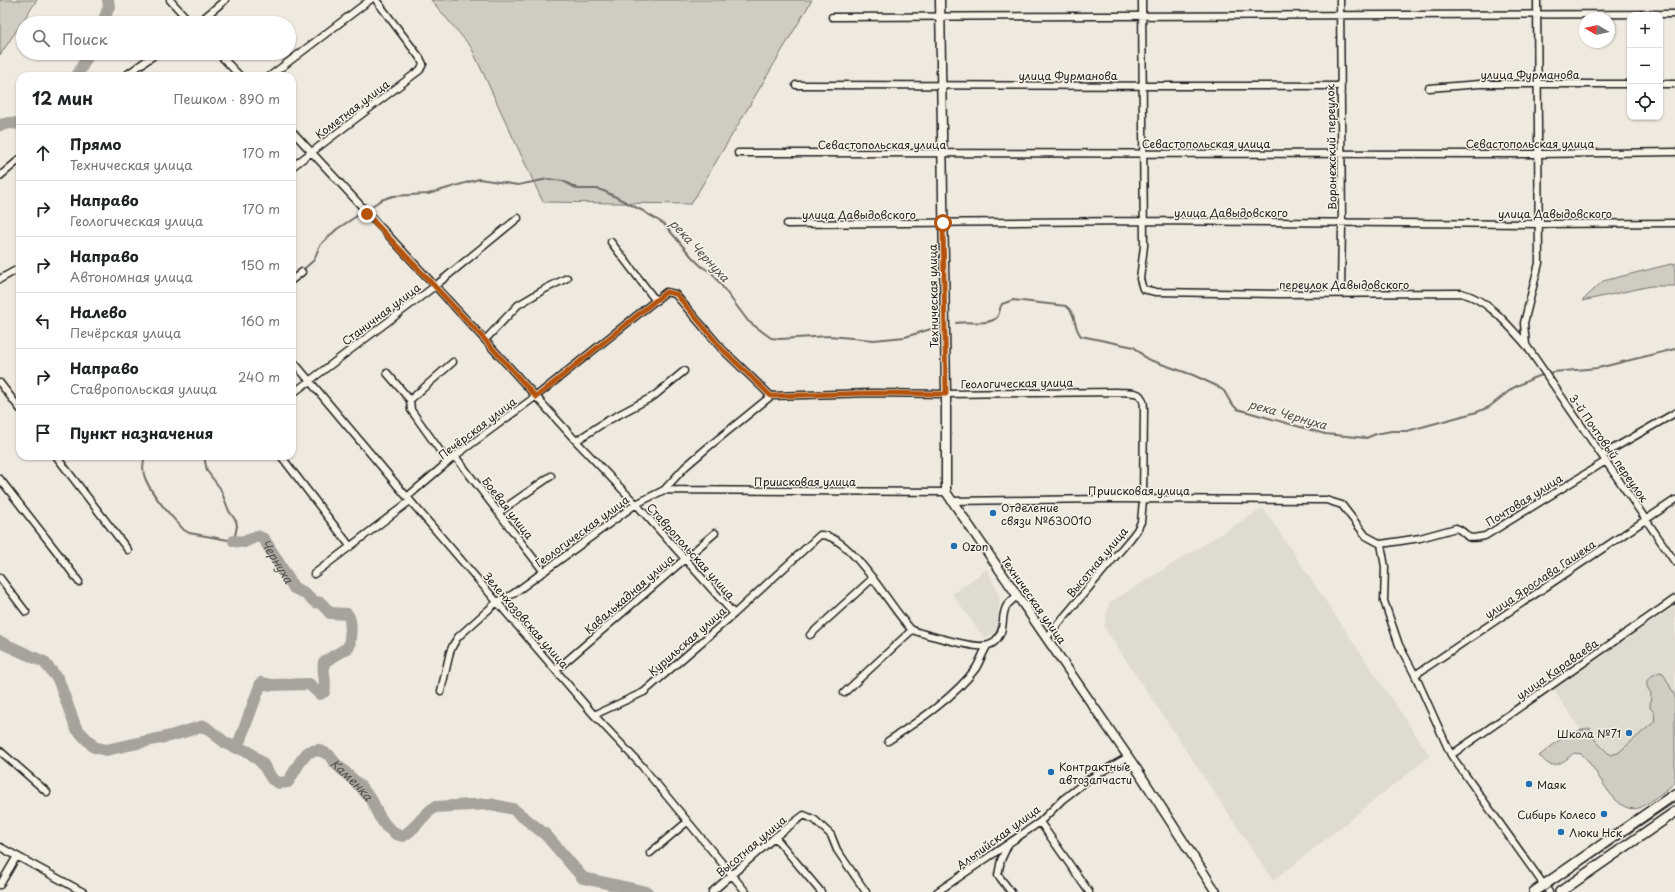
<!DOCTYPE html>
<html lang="ru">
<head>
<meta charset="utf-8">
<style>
  body { margin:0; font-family:"Playpen Sans",sans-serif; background:#f6f6f6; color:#202124 }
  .controls { position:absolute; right:12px; top:12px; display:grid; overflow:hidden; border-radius:8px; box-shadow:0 1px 3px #0004 }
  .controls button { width:36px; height:36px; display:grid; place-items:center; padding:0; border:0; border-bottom:1px solid #e0e0e0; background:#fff; color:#202124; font:20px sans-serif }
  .compass { position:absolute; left:1579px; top:12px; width:36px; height:36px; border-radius:50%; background:#fff; box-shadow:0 1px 3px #0004; rotate:279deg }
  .stop { position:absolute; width:12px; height:12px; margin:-9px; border:3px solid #b45309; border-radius:50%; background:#fff }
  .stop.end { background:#b45309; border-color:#fff; box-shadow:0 1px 4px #0008 }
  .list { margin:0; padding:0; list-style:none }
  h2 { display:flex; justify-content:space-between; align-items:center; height:52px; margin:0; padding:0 16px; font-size:17px }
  h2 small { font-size:13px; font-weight:400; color:#757577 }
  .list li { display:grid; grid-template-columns:26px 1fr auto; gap:12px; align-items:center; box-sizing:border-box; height:56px; padding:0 16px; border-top:1px solid #e0e0e0 }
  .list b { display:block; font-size:15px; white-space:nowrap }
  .list p { margin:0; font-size:13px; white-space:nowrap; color:#757577 }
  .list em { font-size:13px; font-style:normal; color:#757577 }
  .icon { flex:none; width:22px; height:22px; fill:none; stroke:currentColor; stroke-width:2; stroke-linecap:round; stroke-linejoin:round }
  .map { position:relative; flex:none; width:1675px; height:892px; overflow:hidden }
  .search { position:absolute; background:#fff; box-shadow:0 1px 3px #0004; left:16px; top:16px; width:280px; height:44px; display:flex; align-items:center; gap:10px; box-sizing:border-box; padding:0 14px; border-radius:22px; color:#757577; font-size:15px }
  .panel { position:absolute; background:#fff; box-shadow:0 1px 3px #0004; left:16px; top:72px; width:280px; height:388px; border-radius:12px }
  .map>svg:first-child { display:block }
  .built { fill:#dedbd1 }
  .green { fill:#cfccc3; stroke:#767470 }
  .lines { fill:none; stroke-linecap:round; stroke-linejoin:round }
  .stream { stroke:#6f6d69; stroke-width:2 }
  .river { stroke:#a6a39d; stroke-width:12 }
  .minor-casing { stroke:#1c1c1c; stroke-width:9 }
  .tertiary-casing { stroke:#1c1c1c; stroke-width:11 }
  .secondary-casing { stroke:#1c1c1c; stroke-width:12 }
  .minor { stroke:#f7f3e8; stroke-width:6 }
  .tertiary { stroke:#f7f3e8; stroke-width:8 }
  .secondary { stroke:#f7f3e8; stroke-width:9 }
  .tram { stroke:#1c1c1c; stroke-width:1 }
  .route { stroke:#b45309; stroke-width:5 }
  .poi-dot { fill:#1f6fb2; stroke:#f7f3e8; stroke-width:1.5 }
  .labels { text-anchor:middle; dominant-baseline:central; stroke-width:3; stroke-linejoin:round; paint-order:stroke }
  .street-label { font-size:11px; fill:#1c1c1c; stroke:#f7f3e8 }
  .poi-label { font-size:11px; fill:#1c1c1c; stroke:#f7f3e8; text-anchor:start }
  .water-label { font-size:12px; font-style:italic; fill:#535250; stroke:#f7f3e8 }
</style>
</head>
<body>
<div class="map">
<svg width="1675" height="892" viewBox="0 0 1675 892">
  <rect width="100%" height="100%" fill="#eeeae0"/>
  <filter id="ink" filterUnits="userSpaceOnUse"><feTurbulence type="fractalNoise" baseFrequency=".025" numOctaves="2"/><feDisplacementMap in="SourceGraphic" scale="8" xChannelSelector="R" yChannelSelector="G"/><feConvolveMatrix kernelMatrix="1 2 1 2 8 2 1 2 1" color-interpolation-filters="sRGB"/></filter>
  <g filter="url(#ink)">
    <!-- built -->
    <path class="built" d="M1263,508L1430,756L1273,881L1104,627L1109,603Z
      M987,569L1000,598L996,630L992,635L984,638L952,594Z
      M1675,606V777L1633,806L1553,689Z"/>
    <!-- green -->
    <path class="green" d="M0,0H37L0,55Z
      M431,0H812L691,204L543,202L471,47Z
      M1675,263V286H1651L1582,301L1603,281Z
      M1660,672L1663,673L1675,696V783C1667,789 1646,806 1639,808C1613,816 1597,765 1581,754L1574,753C1567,759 1556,769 1547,763C1544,761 1543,758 1539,756L1567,734L1590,728L1595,740L1610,755L1618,753L1654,722C1655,716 1655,712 1650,708L1651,693C1642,681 1648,677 1660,672Z"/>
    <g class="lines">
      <!-- stream -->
      <path class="stream" d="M304,269L314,260L319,247L323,242L337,229L381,200L393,196L428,194L479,179L518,185L548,179L563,181L578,189H598L606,192L643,211L664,224L692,257L701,266L712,273L748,321L771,338L780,339L829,336L874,340L905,337L934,328
        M956,323C966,321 990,325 996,318C1000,315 999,308 1002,304L1013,300L1066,306C1077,314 1073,327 1081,336L1134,347L1147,359L1193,375L1217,386L1224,391L1231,403L1237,409L1325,434L1366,438L1376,434L1391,431H1407L1477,412L1489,407L1513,388L1533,378L1553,372L1598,368L1675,349
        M145,456C143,463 142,471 145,478C153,497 170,515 184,530L189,533L234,541L237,526L236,521L229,511L220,488L207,471L204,456"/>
      <!-- river -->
      <g class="river">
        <path d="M103,23L109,6L108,0"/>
        <path d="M77,76L89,53"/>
        <path d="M0,125L10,123L20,124"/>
        <path id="s1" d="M234,541L244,542L257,536L264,539L294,588L303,592L315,602L321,603L330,613L347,614C353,620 350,639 349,647L324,662C322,673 327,682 324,692L320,694L309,684L272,685L261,683L237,748"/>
        <path id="s2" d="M0,642L44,662L58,679L76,728L94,747L106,750L170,736L204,726L227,744L249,752L262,763L272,779L279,783L288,782L300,762L308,752L319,750L329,755L335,763L361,787L372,801L379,816L386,826L396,834L403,836C416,829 422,815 435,807L490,804L513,809L546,835L583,878L647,892"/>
      </g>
      <defs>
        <path id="minor" d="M170,0L191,23
          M1142,0L1144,246L1140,279L1143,289L1156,292L1278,294L1461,293C1489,300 1508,325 1526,345L1675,562
          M1340,0L1342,223L1341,293
          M832,17L1675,14
          M198,23L225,0
          M218,53L240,76
          M125,76L157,53
          M270,76L370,0
          M1660,84H1675
          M796,85L1341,86
          M1429,88L1480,84H1630
          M292,131L485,340L576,441L636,504L734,614
          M738,153L1537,154L1675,152
          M292,167L420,70L423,64L420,58L376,0
          M0,176L20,159
          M787,224L1143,221L1539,224L1675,223
          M611,242L656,301
          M0,279L20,268
          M292,280L302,272
          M485,340L518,305L545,289L567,278
          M1526,345L1524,323L1539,263L1537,0
          M292,360L407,497L594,715L641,765L746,892
          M387,373L410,400L411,410L448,462
          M0,383L20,409
          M292,394L435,286L518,218
          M410,400L453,362
          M576,441L605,422L654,396L684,371
          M1602,455L1675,413
          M56,456L128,550
          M281,456L350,546
          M455,456L544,572
          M0,479L57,552L79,582
          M664,490L946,492
          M407,497L455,456L535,397L666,292L675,294L722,349L771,396
          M951,501L1105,499L1326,500L1342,505L1366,536L1381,544L1385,567L1384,601L1399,645L1415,675L1451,755L1549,892
          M499,512L551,476
          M1381,544L1420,538L1456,528C1473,535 1460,541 1485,536L1606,461
          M314,574L410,501
          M0,578L26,612
          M810,635L873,578
          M556,670L715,533
          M1415,675L1675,500
          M441,691L450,652L453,645L458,637L497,602L513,594L636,504L664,490L685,467L707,448L771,396L872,393L946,394L1117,392C1132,393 1144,389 1144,409L1143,500L1141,522L1137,530L1131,538L1047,637
          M844,693L912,630
          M594,715L644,692L734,614L820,535C851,534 890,608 911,629C916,633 952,641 960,643C969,645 984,649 993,643C1007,631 1000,619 1006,607C1008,603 1014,599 1017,596
          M888,741C917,722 955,697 976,668C980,661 983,653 987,646
          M0,751L47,792
          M1451,755L1675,599
          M1040,822L1089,892
          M775,837L821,892
          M1008,845L1001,860L998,875L1011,892
          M0,847L83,892
          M650,853L687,822
          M0,885L17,856
          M712,892L775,837L804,815L815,820L831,835L837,850L866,892
          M937,892L1040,822L1062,800L1089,779L1128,757"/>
        <path id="tertiary" d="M940,0L946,394V492L1138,771L1216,892"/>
        <path id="secondary" d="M1534,892L1675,794
          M1560,892L1675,812"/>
      </defs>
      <!-- minor casing -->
      <use href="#minor" class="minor-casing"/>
      <!-- tertiary casing -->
      <use href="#tertiary" class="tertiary-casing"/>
      <!-- secondary casing -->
      <use href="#secondary" class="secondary-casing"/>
      <!-- minor -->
      <use href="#minor" class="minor"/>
      <!-- tertiary -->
      <use href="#tertiary" class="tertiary"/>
      <!-- secondary -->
      <use href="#secondary" class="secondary"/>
      <!-- tram -->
      <path class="tram" d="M1543,892L1675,802"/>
    </g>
  </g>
  <g class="lines" filter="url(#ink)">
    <!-- route -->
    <path class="route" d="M367,214L485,340L536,397L666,292L676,294L722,349L771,396L872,393L946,394L943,223"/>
  </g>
  <!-- markers -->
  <g class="poi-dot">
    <circle cx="993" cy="513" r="4"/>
    <circle cx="954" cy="546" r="4"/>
    <circle cx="1629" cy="733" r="4"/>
    <circle cx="1051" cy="772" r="4"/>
    <circle cx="1529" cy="784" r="4"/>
    <circle cx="1604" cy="814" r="4"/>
    <circle cx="1561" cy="832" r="4"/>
  </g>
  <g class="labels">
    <!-- street labels -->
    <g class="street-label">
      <text x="1530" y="74">улица Фурманова</text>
      <text x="1068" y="75">улица Фурманова</text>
      <text transform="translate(352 109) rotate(-37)">Кометная улица</text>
      <text x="1206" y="143">Севастопольская улица</text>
      <text x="1530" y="143">Севастопольская улица</text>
      <text x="882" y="144">Севастопольская улица</text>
      <text transform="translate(1331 147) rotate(-91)">Воронежский переулок</text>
      <text x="1231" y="212">улица Давыдовского</text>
      <text x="1555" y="213">улица Давыдовского</text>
      <text x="859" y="214">улица Давыдовского</text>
      <text x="1344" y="284">переулок Давыдовского</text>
      <text transform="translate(933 296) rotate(-91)">Техническая улица</text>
      <text transform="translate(381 314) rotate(-37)">Станичная улица</text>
      <text transform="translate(1017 383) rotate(-1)">Геологическая улица</text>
      <text transform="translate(477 428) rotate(-37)">Печёрская улица</text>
      <text transform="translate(1609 448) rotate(55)">3-й Почтовый переулок</text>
      <text x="805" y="481">Приисковая улица</text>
      <text x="1139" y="490">Приисковая улица</text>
      <text transform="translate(1524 500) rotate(-32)">Почтовая улица</text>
      <text transform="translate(508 508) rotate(52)">Боевая улица</text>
      <text transform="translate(582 531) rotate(-36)">Геологическая улица</text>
      <text transform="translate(691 551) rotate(48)">Ставропольская улица</text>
      <text transform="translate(1097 562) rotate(-50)">Высотная улица</text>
      <text transform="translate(1540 579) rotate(-34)">улица Ярослава Гашека</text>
      <text transform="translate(629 594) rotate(-41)">Кавалькадная улица</text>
      <text transform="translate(1034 600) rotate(55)">Техническая улица</text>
      <text transform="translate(526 620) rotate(49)">Зеленхозовская улица</text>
      <text transform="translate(687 641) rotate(-41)">Курильская улица</text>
      <text transform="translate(1557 669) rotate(-35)">улица Караваева</text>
      <text transform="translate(998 837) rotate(-36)">Альпийская улица</text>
      <text transform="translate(751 846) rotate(-40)">Высотная улица</text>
    </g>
    <!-- poi labels -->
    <g class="poi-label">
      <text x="1001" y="507">Отделение<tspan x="1001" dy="13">связи №630010</tspan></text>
      <text x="962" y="546">Ozon</text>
      <text x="1621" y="733" text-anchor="end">Школа №71</text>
      <text x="1059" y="766">Контрактные<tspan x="1059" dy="13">автозапчасти</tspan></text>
      <text x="1537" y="784">Маяк</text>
      <text x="1596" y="814" text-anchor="end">Сибирь Колесо</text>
      <text x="1569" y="832">Люки Нск</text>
    </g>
    <!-- water labels -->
    <g class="water-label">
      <text transform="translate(700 250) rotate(47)">река Чернуха</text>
      <text transform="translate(1288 414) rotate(16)">река Чернуха</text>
      <text stroke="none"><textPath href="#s1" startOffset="58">Чернуха</textPath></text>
      <text stroke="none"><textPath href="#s2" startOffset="460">Каменка</textPath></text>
    </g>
  </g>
</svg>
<div class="controls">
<button>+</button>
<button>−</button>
<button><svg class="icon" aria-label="locate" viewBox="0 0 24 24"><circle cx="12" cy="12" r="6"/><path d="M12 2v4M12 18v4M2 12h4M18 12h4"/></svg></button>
</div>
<svg class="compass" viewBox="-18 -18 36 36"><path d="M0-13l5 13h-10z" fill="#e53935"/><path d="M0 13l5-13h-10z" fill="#757577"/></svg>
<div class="stop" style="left:943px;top:223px"></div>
<div class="stop end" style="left:367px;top:214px"></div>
<div class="search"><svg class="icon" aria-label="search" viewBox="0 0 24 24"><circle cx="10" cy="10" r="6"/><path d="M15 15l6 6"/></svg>Поиск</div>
<section class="panel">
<h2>12 мин<small>Пешком · 890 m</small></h2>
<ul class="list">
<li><svg class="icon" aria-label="ahead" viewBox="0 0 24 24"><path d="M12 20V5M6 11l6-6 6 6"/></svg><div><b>Прямо</b><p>Техническая улица</p></div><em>170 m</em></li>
<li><svg class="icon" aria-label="right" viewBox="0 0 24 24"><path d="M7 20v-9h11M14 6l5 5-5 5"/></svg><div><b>Направо</b><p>Геологическая улица</p></div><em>170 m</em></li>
<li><svg class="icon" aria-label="right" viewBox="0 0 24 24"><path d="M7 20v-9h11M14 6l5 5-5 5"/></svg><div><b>Направо</b><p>Автономная улица</p></div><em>150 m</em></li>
<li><svg class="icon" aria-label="left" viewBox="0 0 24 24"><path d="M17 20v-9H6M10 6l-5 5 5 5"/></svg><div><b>Налево</b><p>Печёрская улица</p></div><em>160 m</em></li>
<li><svg class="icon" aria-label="right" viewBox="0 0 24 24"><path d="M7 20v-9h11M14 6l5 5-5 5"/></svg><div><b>Направо</b><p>Ставропольская улица</p></div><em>240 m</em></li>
<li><svg class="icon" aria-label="arrive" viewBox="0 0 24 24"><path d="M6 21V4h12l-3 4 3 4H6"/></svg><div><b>Пункт назначения</b></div></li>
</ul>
</section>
</div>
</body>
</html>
